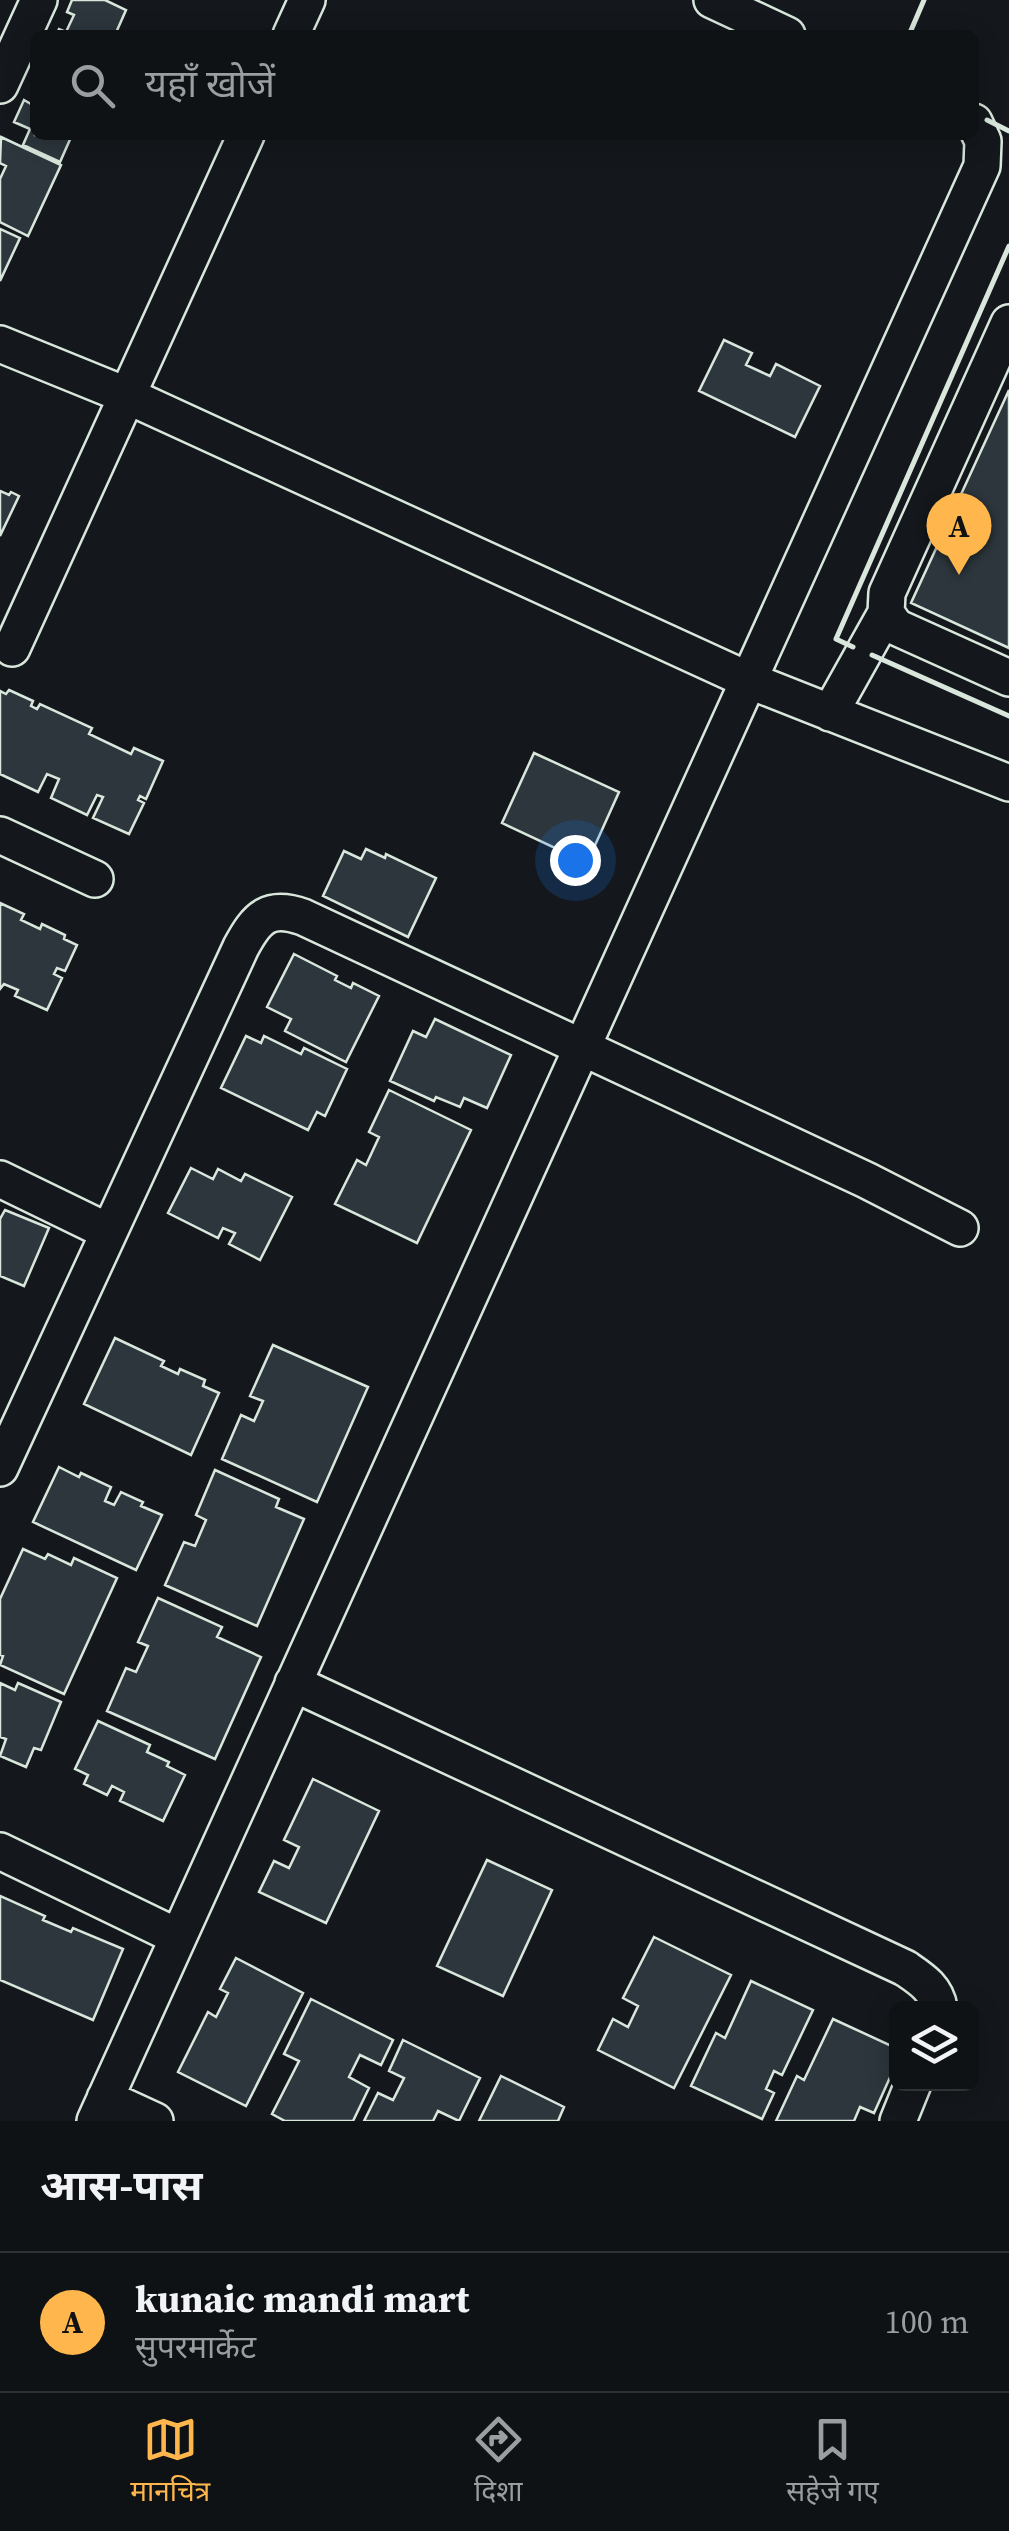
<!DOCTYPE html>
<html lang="hi">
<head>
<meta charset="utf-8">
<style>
  body { margin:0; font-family:"Source Serif 4","Noto Sans Devanagari",serif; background:#181b1e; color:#f1f3f6 }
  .controls { position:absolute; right:30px; bottom:30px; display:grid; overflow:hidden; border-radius:15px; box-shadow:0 5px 25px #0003 }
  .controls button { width:90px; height:90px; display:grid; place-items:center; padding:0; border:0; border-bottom:2px solid #2f3234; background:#0f1215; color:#f1f3f6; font:50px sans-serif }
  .you { position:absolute; left:575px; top:860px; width:35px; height:35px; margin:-25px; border:8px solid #fff; border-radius:50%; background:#1a73e8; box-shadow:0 0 0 15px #1a73e833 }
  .badge { display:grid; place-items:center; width:65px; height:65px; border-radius:50%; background:#ffb74d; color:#111; font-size:32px; font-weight:700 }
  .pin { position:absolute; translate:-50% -82px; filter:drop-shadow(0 2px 5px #0008) }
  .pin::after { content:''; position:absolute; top:52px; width:35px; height:30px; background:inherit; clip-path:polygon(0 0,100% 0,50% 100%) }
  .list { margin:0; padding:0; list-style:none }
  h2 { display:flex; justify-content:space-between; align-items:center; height:130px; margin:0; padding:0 40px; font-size:42px }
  h2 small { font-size:32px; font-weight:400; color:#9b9ea0 }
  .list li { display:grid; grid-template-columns:65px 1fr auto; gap:30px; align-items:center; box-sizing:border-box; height:140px; padding:0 40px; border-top:2px solid #2f3234 }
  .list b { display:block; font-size:38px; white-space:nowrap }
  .list p { margin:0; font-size:32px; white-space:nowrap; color:#9b9ea0 }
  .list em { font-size:32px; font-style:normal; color:#9b9ea0 }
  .icon { flex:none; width:55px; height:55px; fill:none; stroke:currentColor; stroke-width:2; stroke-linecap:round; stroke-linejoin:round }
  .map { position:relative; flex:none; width:1009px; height:2121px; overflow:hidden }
  .search { position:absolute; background:#0f1215; box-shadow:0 5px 25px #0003; left:30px; right:30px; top:30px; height:110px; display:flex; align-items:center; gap:25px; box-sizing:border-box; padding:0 35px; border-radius:15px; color:#9b9ea0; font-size:38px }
  .sheet { height:270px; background:#0f1215 }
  nav { display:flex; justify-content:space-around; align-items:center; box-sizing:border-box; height:140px; border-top:2px solid #2f3234; background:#0f1215; font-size:28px; color:#9b9ea0 }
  nav a { display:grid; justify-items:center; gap:5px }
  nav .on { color:#ffb74d }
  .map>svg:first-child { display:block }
  .building { fill:#2c363c; stroke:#d8e6dc; stroke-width:2.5 }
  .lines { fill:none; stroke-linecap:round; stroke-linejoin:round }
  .minor-casing { stroke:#d8e6dc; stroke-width:40 }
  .minor { stroke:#14181c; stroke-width:35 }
  .wall { stroke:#d8e6dc; stroke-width:5 }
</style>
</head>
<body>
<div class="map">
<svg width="1009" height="2121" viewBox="0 0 1009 2121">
  <rect width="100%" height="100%" fill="#14181c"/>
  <!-- building -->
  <path class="building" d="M72,0H105L126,10L115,35H56L59,29L66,32L74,15L67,12Z
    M35,96V135H72L60,162L23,145L30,129L14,122L24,100L31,104Z
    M1,137L61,165L28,236L0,222V179L6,166L0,163Z
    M0,229L20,238L0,281Z
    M724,340L752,353L746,365L770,376L776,364L820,386L795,437L699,391Z
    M1009,390V648L911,603Z
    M0,491L9,495L11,492L19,496L0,536Z
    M9,690L33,701L31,706L37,709L40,704L92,728L89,734L131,754L134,748L163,761L146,799L140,796L138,800L144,803L129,834L93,818L103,797L97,795L87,815L51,798L59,779L47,774L38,792L0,774V691L6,694Z
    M534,753L619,792L587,863L502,823Z
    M366,849L385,858L386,854L436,878L408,937L323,896L344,851L361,859Z
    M0,903L24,914L21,920L40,929L42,924L65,935L64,939L77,945L65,971L57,968L54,974L62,978L47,1010L15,996L18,990L4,984L0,989Z
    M294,954L337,976L335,980L351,988L353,983L379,996L346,1062L285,1031L291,1019L267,1007Z
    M435,1019L511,1055L487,1108L464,1098L460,1107L436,1097L434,1101L390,1081L413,1031L426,1037Z
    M246,1036L261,1043L264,1036L301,1054L304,1048L347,1069L325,1116L317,1112L308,1130L221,1088Z
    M389,1090L471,1130L417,1243L335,1204L357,1160L366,1165L379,1137L369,1132Z
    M191,1168L213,1179L218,1169L241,1181L245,1174L292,1197L260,1260L229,1244L235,1233L223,1228L218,1238L168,1213Z
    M5,1210L49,1228L24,1286L0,1276V1219Z
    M115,1338L164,1361L161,1366L178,1374L180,1369L205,1380L203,1386L219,1393L191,1455L84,1404Z
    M273,1345L368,1387L317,1502L222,1459L241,1415L254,1421L263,1401L250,1396Z
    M59,1467L79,1477L81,1473L111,1487L105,1501L114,1505L121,1492L143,1502L141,1506L162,1515L136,1570L33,1522Z
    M215,1470L279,1499L276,1507L304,1519L257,1626L165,1585L184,1542L195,1546L206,1520L196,1515Z
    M23,1549L45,1559L48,1554L71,1565L74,1558L117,1578L64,1694L0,1665L3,1656L0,1655V1599Z
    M158,1598L222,1627L217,1637L261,1657L215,1759L107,1711L126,1668L136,1672L148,1646L138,1642Z
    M0,1683L15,1690L18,1683L61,1702L41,1750L34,1748L26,1767L0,1756L6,1739L0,1737Z
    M98,1721L150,1745L147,1752L169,1762L167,1766L185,1775L163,1821L120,1801L124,1792L112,1786L107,1795L84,1784L88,1775L75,1769Z
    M313,1779L379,1811L326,1923L259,1892L274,1861L289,1868L299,1847L284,1840Z
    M487,1860L552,1890L503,1996L437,1966Z
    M0,1896L45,1916L43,1920L71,1932L73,1928L123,1949L93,2020L0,1980Z
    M654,1937L731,1975L674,2088L598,2050L613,2019L628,2027L638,2006L623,1998Z
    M236,1958L303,1993L246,2106L178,2072L208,2012L216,2017L228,1993L220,1989Z
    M751,1981L813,2010L782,2075L774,2071L766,2089L774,2093L762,2119L691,2086L716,2033L725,2038Z
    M311,1999L393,2040L381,2065L360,2055L349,2077L369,2088L353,2121H285L272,2114L299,2061L284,2054Z
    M833,2019L896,2048V2064L874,2113L860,2107L854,2121H776L797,2076L804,2080Z
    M403,2040L480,2078L459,2121L438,2111L433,2121H364L378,2093L393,2100L404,2078L389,2071Z
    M501,2076L564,2107L558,2121H479Z"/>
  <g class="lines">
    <defs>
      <path id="minor" d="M712,0L787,35
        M291,35L307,0
        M0,85L39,0
        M1009,323L887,593L886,613L896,627L1009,678
        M0,344L128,396L748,680L1009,783
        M12,648L246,135
        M830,713L886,613
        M0,835L95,879
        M0,1179L109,1232
        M0,1468L241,947C257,917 269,905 303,917L866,1180L960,1228
        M293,1683L905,1968C921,1979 936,1988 939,2008
        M0,1851L178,1937
        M105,2098L155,2121
        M95,2121L982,166L983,141L974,122
        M898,2121L913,2084"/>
    </defs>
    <!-- minor casing -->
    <use href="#minor" class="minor-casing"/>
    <!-- minor -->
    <use href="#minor" class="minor"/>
    <!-- wall -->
    <path class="wall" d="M909,35L924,0
      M987,120L1009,131
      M853,647L836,639L1009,246
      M872,655L1009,716"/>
  </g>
</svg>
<div class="controls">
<button><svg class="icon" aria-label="layers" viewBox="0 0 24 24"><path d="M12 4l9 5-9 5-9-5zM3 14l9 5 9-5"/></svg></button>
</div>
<div class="you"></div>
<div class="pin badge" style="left:959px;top:575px">A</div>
<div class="search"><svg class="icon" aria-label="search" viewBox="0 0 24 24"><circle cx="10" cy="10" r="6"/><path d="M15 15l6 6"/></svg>यहाँ खोजें</div>
</div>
<section class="sheet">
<h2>आस-पास<small></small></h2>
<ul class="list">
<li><span class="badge">A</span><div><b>kunaic mandi mart</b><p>सुपरमार्केट</p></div><em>100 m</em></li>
</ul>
</section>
<nav>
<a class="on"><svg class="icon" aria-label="map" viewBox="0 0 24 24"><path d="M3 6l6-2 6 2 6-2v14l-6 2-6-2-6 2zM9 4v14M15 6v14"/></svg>मानचित्र</a>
<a><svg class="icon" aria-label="directions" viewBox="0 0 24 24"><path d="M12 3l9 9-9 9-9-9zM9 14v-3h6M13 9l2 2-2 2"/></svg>दिशा</a>
<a><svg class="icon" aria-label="saved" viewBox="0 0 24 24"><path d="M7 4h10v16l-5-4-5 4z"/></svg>सहेजे गए</a>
</nav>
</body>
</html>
